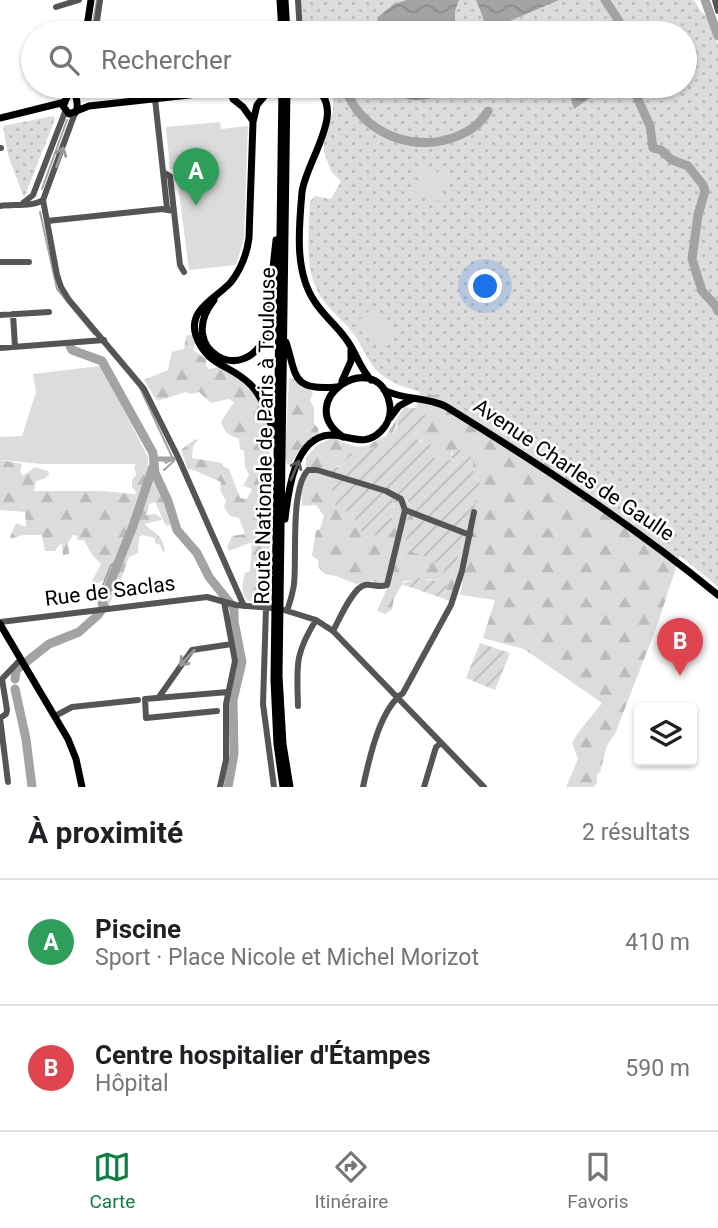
<!DOCTYPE html>
<html lang="fr">
<head>
<meta charset="utf-8">
<style>
  body { margin:0; font-family:Roboto,sans-serif; background:#f6f6f6; color:#202124 }
  .controls { position:absolute; right:21px; bottom:21px; display:grid; overflow:hidden; border-radius:7px; box-shadow:0 2px 5px #0004 }
  .controls button { width:63px; height:63px; display:grid; place-items:center; padding:0; border:0; border-bottom:2px solid #e0e0e0; background:#fff; color:#202124; font:35px sans-serif }
  .you { position:absolute; left:486px; top:287px; width:24px; height:24px; margin:-18px; border:5px solid #fff; border-radius:50%; background:#1a73e8; box-shadow:0 0 0 10px #1a73e833 }
  .badge { display:grid; place-items:center; width:46px; height:46px; border-radius:50%; background:#0b8043; color:#fff; font-size:23px; font-weight:700 }
  .pin { position:absolute; translate:-50% -58px; filter:drop-shadow(0 2px 4px #0008) }
  .pin::after { content:''; position:absolute; top:37px; width:24px; height:21px; background:inherit; clip-path:polygon(0 0,100% 0,50% 100%) }
  .list { margin:0; padding:0; list-style:none }
  h2 { display:flex; justify-content:space-between; align-items:center; height:91px; margin:0; padding:0 28px; font-size:30px }
  h2 small { font-size:23px; font-weight:400; color:#757577 }
  .list li { display:grid; grid-template-columns:46px 1fr auto; gap:21px; align-items:center; box-sizing:border-box; height:126px; padding:0 28px; border-top:2px solid #e0e0e0 }
  .list b { display:block; font-size:26px; white-space:nowrap }
  .list p { margin:0; font-size:23px; white-space:nowrap; color:#757577 }
  .list em { font-size:23px; font-style:normal; color:#757577 }
  .icon { flex:none; width:38px; height:38px; fill:none; stroke:currentColor; stroke-width:2; stroke-linecap:round; stroke-linejoin:round }
  .map { position:relative; flex:none; width:718px; height:787px; overflow:hidden }
  .search { position:absolute; background:#fff; box-shadow:0 2px 5px #0004; left:21px; right:21px; top:21px; height:77px; display:flex; align-items:center; gap:18px; box-sizing:border-box; padding:0 24px; border-radius:38px; color:#757577; font-size:26px }
  .sheet { height:343px; background:#fff }
  nav { display:flex; justify-content:space-around; align-items:center; box-sizing:border-box; height:98px; border-top:2px solid #e0e0e0; background:#fff; font-size:19px; color:#757577 }
  nav a { display:grid; justify-items:center; gap:4px }
  nav .on { color:#0b8043 }
  .map>svg:first-child { display:block }
  .forest { fill:url(#forest-firs) }
  .park { fill:url(#park-dots) }
  .garden { fill:url(#garden-furrows) }
  .pitch { fill:#dcdcdc }
  .water { fill:url(#water-waves) }
  .lines { fill:none; stroke-linecap:round; stroke-linejoin:round }
  .stream { stroke:#a3a3a3; stroke-width:2 }
  .canal { stroke:#a3a3a3; stroke-width:5 }
  .river { stroke:#a3a3a3; stroke-width:9 }
  .minor { stroke:#555; stroke-width:6 }
  .major { stroke:#000; stroke-width:7 }
  .oneway { stroke:#999 }
  .oneway2 { stroke:#595959 }
  .labels { text-anchor:middle; dominant-baseline:central; stroke-width:5; stroke-linejoin:round; paint-order:stroke }
  .street-label { font-size:21px; fill:#000; stroke:#fff }
</style>
</head>
<body>
<div class="map">
<svg width="718" height="787" viewBox="0 0 718 787">
  <defs>
    <pattern id="forest-firs" width="22" height="20" patternUnits="userSpaceOnUse" patternTransform="scale(1.75)"><rect width="22" height="20" fill="#dcdcdc"/><path d="M5 1l3.5 6h-7zM16 11l3.5 6h-7z" fill="#bbb"/></pattern>
    <pattern id="park-dots" width="8" height="8" patternUnits="userSpaceOnUse" patternTransform="scale(1.75)"><rect width="8" height="8" fill="#dcdcdc"/><path d="M2 2h.1M6 6h.1" fill="none" stroke="#bbb" stroke-width="1.8" stroke-linecap="round"/></pattern>
    <pattern id="garden-furrows" width="10" height="10" patternUnits="userSpaceOnUse" patternTransform="scale(1.75)"><rect width="10" height="10" fill="#dcdcdc"/><path d="M-1 1l2-2M0 10L10 0M9 11l2-2" fill="none" stroke="#bbb"/></pattern>
    <pattern id="water-waves" width="16" height="10" patternUnits="userSpaceOnUse" patternTransform="scale(1.75)"><rect width="16" height="10" fill="#a3a3a3"/><path d="M0 5q4-4 8 0t8 0" fill="none" stroke="#8b8b8b"/></pattern>
  </defs>
  <rect width="100%" height="100%" fill="#fff"/>
  <!-- forest -->
  <path class="forest" d="M195,334L196,341L193,350L206,359V366L209,369L225,366L258,396L269,426L271,531L266,586L258,603C240,603 241,586 245,573L250,571L252,542L229,551L227,547L232,536L245,534L239,518L230,516L224,507L226,501L220,490L221,482L191,469L188,470L181,450L194,440L199,439L193,446L192,458L222,463L223,466L229,469L240,498L247,499L252,489L243,486L249,475L245,466L244,451L240,449L239,439C227,433 227,436 221,422L234,402L228,399L211,403L199,392L192,394L186,392L157,401L144,380L168,370L172,352L184,349L186,336Z
    M289,378L295,379L313,392L310,400L314,408V424L318,428L319,435L301,448L290,465L287,464L285,458Z
    M420,391L439,395L452,402L616,508L680,555L658,623L615,734C604,746 605,756 600,772L597,774V783L594,787H566L578,759L572,743L577,734L602,703L524,649L483,638L495,600L460,595L463,582L458,580L449,601L442,598L462,547L464,530L468,523L475,522V495L481,484L474,476L472,458L464,449L453,451L451,455L459,459L458,461L436,459L432,455L425,443L416,438L415,434L425,416L416,408Z
    M404,407L411,408C408,412 402,415 399,420C394,428 391,441 379,446C366,451 349,451 343,467L336,466L329,478C336,487 334,499 338,510L351,513L362,533H370L392,518L391,513L395,507L392,501L405,498L412,508L414,525L409,528V549L430,558L443,569L444,571L437,581L429,579L404,581L394,598L392,609L385,614L377,611L389,584L376,585L374,581L356,584L336,576L325,574L319,568L318,560L312,556L316,531L320,529L324,516L316,505L302,506L301,491L306,475V458L316,446L331,438C342,440 353,449 365,446C373,444 378,438 386,436Z
    M0,460L22,464L20,471L23,476L35,467L48,471L49,474L46,478L36,481L34,491H102L134,494L137,493L132,487V480L136,475L134,466L137,464H148L155,482L171,498V502L164,504L169,513L176,519V522L167,526L165,524L155,502L149,504L147,514L144,515L155,514L162,518L161,520L144,524C154,533 163,535 165,551L163,552L160,545L155,543V538L143,535L139,537L138,553L129,557L120,582L125,587L123,590L116,588L109,606H103L107,590L106,581L104,580L95,584L92,581L101,564L92,555L84,540H78L76,535H73L68,543L69,554L63,555L62,544L59,545L55,551H45L42,535H23L12,539L10,537L16,523L26,527L25,512L0,510Z"/>
  <!-- park -->
  <path class="park" d="M300,0H694L702,13L706,15L718,45V587C636,516 542,461 452,402C432,392 410,392 391,381C368,368 368,355 355,336C347,324 335,315 326,304C302,275 309,237 310,201L315,196L331,199L341,181L331,171L324,152V141L333,110V86H685V33H302Z
    M53,116L55,119L24,198L8,155L3,126Z"/>
  <!-- garden -->
  <path class="garden" d="M411,408H416L426,416L415,434L419,441L430,444L432,455L436,459L458,461V459L452,458L453,451L464,449L472,458L474,476L481,484L475,495V523H468L464,530L462,547L442,598L401,584L418,578L437,581L444,571L430,558L403,549L409,528L414,525C413,515 413,505 405,498L392,501L395,510L391,516L395,526L391,533L382,536L362,533L351,513L338,510C332,501 336,494 330,485L331,480L327,474L330,467H343L349,454L381,445L397,428L399,419Z
    M480,643L510,653L495,690L466,678Z"/>
  <!-- pitch -->
  <path class="pitch" d="M220,122L221,129L248,126L244,239L236,265L189,270L176,169H170L166,127Z
    M423,168L447,175L440,201L415,194Z
    M370,310L392,335L379,347L357,322Z
    M101,366L148,457V464H42L0,460V437L22,436L36,392L33,374Z"/>
  <!-- water -->
  <path class="water" d="M407,0H459L455,11V24L465,33H370L371,30L379,25L377,18L379,16L394,4Z
    M476,0H559L503,24L498,28L496,33H481C488,22 480,11 476,0Z
    M379,86H450C427,108 403,101 379,86Z
    M567,86H608L574,109Z"/>
  <g class="lines">
    <!-- stream -->
    <path class="stream" d="M91,33L97,0
      M42,189L67,120
      M40,212L57,289L94,334
      M140,388L173,459L174,461L164,470
      M154,459H163L166,463L173,459
      M103,585L111,565L121,558"/>
    <!-- canal -->
    <path class="canal" d="M154,459H173"/>
    <!-- river -->
    <path class="river" d="M605,0L619,21L620,33
      M705,0L718,36
      M345,86C359,134 416,155 460,135C472,130 482,122 488,111
      M632,86L650,126L653,148L661,150L672,160L688,166L703,185L705,191L698,215L692,259L702,291L715,305L718,311
      M70,346L72,350L102,361L153,453L155,473L168,501L177,530L197,553L209,577L234,608V621L242,662L233,700L234,754L228,787
      M15,679L16,670L49,644L79,632L98,615L104,606L102,603L133,526L153,467
      M15,689L26,739L32,787"/>
    <!-- minor -->
    <path class="minor" d="M298,0L300,33
      M715,0L718,11
      M56,7L79,0
      M97,21L100,0
      M155,99L167,208
      M0,148H1
      M163,172L170,176L180,265L184,272
      M43,200L57,275L61,287L69,300L144,389L178,457L244,606
      M43,200L75,113
      M23,203L33,195L65,112
      M0,206C14,204 32,207 43,200
      M47,221L162,209L174,211
      M0,262H29
      M13,314L15,347
      M0,315L49,312
      M0,348L104,340
      M266,608L263,704L274,787
      M284,610L316,620L333,631L484,787
      M287,611C290,602 293,593 294,584C297,557 290,489 308,470H317L386,491L401,499L405,510L470,535
      M0,622L207,597L236,605L270,608
      M333,631C339,620 353,587 365,585C373,584 379,588 387,585L405,510
      M159,697L192,650L232,644
      M298,706C297,666 294,655 316,620
      M217,711L146,718L145,699L228,692
      M55,716L72,707L138,700
      M0,718L6,714L7,710L2,679L21,659
      M0,718L8,782
      M220,787L226,760V704L235,661L224,602
      M363,787C369,760 379,710 403,693L451,605L462,571L474,512
      M424,787L436,747L441,743"/>
    <!-- major -->
    <path class="major" d="M280,0L282,33
      M285,0L287,33
      M86,33L91,0
      M72,86L63,106L69,114L89,106L216,92L228,86
      M75,86C74,95 80,104 76,112
      M230,86L233,99L243,107L253,121
      M266,86V94L257,105L253,122L249,238C247,253 241,269 231,282C217,298 187,309 196,336C207,367 231,364 251,385C265,400 268,419 276,438
      M282,86L274,680L277,744L283,787
      M287,86L279,676L283,744L290,787
      M311,86C351,106 306,160 302,192C299,227 294,272 315,302C324,316 337,326 346,339C356,352 359,367 371,380
      M0,118L65,102
      M214,300C174,350 247,389 266,333L276,240
      M286,342C297,376 291,391 337,387
      M342,381L351,361V350
      M384,390C403,400 426,397 445,406C539,464 633,525 718,595
      M390,418L399,406L412,399
      M285,519C288,493 294,437 330,435C349,435 365,448 381,431C389,423 392,412 389,401C375,346 291,401 343,437
      M0,624L68,739L76,759L82,787"/>
  </g>
  <!-- one-way arrows -->
  <defs><path id="oneway-shaft" d="M-6 0H5M1.5-3L5.5 0L1.5 3" fill="none" stroke-width="1.6" stroke-linecap="round" stroke-linejoin="round" transform="scale(1.75)"/></defs>
  <g class="oneway">
    <use href="#oneway-shaft" transform="translate(60 157) rotate(-70)"/>
    <use href="#oneway-shaft" transform="translate(187 658) rotate(133)"/>
  </g>
  <use class="oneway2" href="#oneway-shaft" transform="translate(295 470) rotate(-67)"/>
  <g class="labels">
    <!-- street labels -->
    <g class="street-label">
      <text transform="translate(265 436) rotate(-89)">Route Nationale de Paris à Toulouse</text>
      <text transform="translate(574 470) rotate(34)">Avenue Charles de Gaulle</text>
      <text transform="translate(110 591) rotate(-7)">Rue de Saclas</text>
    </g>
  </g>
</svg>
<div class="controls">
<button><svg class="icon" aria-label="layers" viewBox="0 0 24 24"><path d="M12 4l9 5-9 5-9-5zM3 14l9 5 9-5"/></svg></button>
</div>
<div class="you"></div>
<div class="pin badge" style="left:196px;top:206px;background:#2e9e5b">A</div>
<div class="pin badge" style="left:680px;top:676px;background:#e0444e">B</div>
<div class="search"><svg class="icon" aria-label="search" viewBox="0 0 24 24"><circle cx="10" cy="10" r="6"/><path d="M15 15l6 6"/></svg>Rechercher</div>
</div>
<section class="sheet">
<h2>À proximité<small>2 résultats</small></h2>
<ul class="list">
<li><span class="badge" style="background:#2e9e5b">A</span><div><b>Piscine</b><p>Sport · Place Nicole et Michel Morizot</p></div><em>410 m</em></li>
<li><span class="badge" style="background:#e0444e">B</span><div><b>Centre hospitalier d'Étampes</b><p>Hôpital</p></div><em>590 m</em></li>
</ul>
</section>
<nav>
<a class="on"><svg class="icon" aria-label="map" viewBox="0 0 24 24"><path d="M3 6l6-2 6 2 6-2v14l-6 2-6-2-6 2zM9 4v14M15 6v14"/></svg>Carte</a>
<a><svg class="icon" aria-label="directions" viewBox="0 0 24 24"><path d="M12 3l9 9-9 9-9-9zM9 14v-3h6M13 9l2 2-2 2"/></svg>Itinéraire</a>
<a><svg class="icon" aria-label="saved" viewBox="0 0 24 24"><path d="M7 4h10v16l-5-4-5 4z"/></svg>Favoris</a>
</nav>
</body>
</html>
